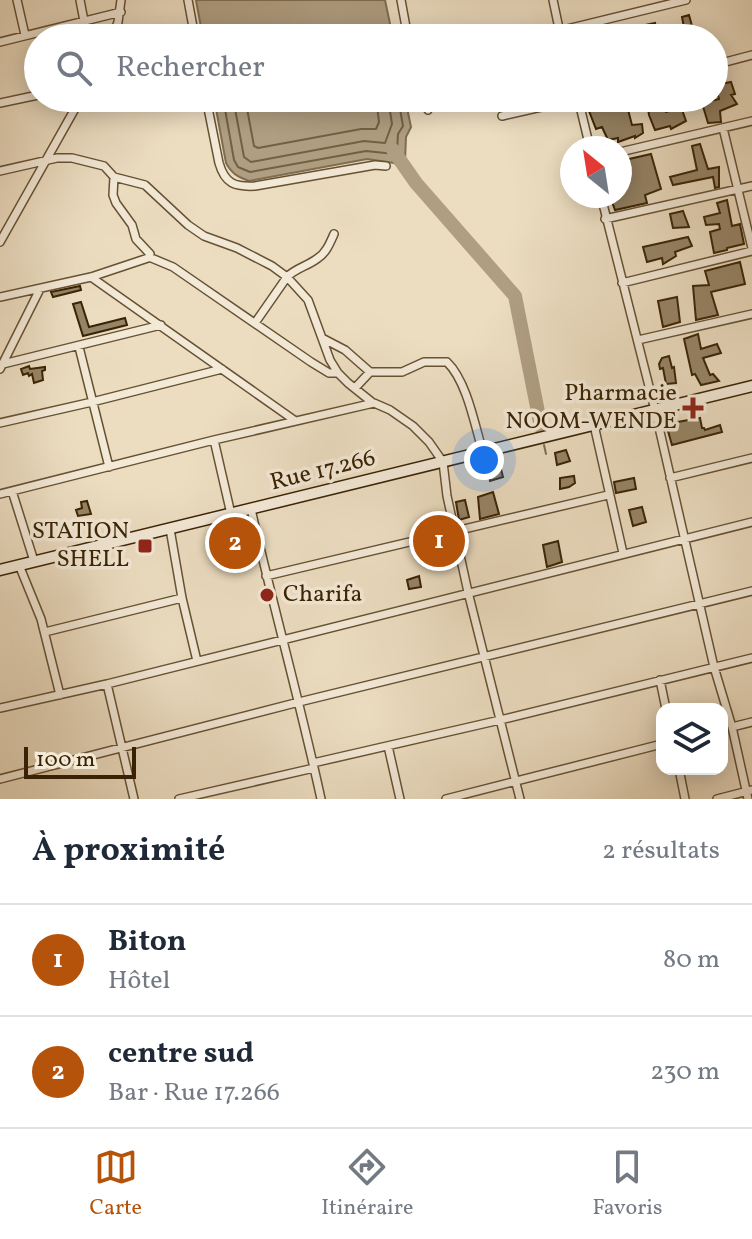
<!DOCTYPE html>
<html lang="fr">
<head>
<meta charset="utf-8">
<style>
  body { margin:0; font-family:Vollkorn,serif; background:#f6f6f7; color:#1f2937 }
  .controls { position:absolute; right:24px; bottom:24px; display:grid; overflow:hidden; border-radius:16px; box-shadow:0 4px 20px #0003 }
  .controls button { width:72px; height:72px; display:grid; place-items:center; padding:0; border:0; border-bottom:2px solid #e0e1e3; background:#fff; color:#1f2937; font:40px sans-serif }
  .compass { position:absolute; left:560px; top:136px; width:72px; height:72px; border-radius:50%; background:#fff; box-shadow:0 4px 20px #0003; rotate:330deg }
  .scale { position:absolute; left:24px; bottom:20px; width:112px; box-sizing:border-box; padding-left:8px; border:4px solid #392304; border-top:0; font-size:22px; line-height:28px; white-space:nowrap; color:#392304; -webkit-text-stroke:6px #f3e9d7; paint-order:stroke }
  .you { position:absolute; left:484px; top:460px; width:28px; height:28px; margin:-20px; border:6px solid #fff; border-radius:50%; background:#1a73e8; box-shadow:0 0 0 12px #1a73e833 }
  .badge { display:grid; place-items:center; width:52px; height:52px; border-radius:50%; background:#b45309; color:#fff; font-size:26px; font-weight:700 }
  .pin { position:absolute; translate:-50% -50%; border:4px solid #fff; box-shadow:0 2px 8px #0006 }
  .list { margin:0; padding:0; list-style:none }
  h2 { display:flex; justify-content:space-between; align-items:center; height:104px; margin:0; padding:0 32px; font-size:34px }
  h2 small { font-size:26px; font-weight:400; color:#747a83 }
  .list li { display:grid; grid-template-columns:52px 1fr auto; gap:24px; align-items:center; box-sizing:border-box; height:112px; padding:0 32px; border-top:2px solid #e0e1e3 }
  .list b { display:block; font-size:30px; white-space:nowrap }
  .list p { margin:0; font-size:26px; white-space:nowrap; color:#747a83 }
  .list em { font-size:26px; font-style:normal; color:#747a83 }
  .icon { flex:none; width:44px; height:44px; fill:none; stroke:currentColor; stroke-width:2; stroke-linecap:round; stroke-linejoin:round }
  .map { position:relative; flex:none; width:752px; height:799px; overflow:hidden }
  .search { position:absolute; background:#fff; box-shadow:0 4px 20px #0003; left:24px; right:24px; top:24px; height:88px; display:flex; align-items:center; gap:20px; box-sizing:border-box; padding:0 28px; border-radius:44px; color:#747a83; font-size:30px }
  .sheet { height:328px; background:#fff }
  nav { display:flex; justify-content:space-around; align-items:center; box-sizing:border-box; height:112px; border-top:2px solid #e0e1e3; background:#fff; font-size:22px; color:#747a83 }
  nav a { display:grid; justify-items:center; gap:4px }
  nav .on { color:#b45309 }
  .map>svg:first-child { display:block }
  .water { fill:#af9e81; stroke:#806d4f; stroke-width:2 }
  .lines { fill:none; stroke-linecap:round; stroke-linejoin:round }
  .shore { stroke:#746042; stroke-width:2 }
  .stream { stroke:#806d4f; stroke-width:2 }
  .river { stroke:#af9e81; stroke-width:14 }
  .building { fill:#968466; stroke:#392304; stroke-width:2 }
  .minor-casing { stroke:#665233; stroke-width:10 }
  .secondary-casing { stroke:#392304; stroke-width:13 }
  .minor { stroke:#f3e9d7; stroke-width:7 }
  .secondary { stroke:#f3e9d7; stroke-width:10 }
  .poi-dot { fill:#8f2418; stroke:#f3e9d7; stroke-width:3 }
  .labels { text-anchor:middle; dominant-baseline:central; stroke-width:7; stroke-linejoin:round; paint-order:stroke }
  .poi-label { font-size:24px; fill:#392304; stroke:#f3e9d7; text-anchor:end }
  .street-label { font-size:24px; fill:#392304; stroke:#f3e9d7 }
</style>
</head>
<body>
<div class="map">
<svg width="752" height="799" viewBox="0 0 752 799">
  <rect width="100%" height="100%" fill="#ecddc1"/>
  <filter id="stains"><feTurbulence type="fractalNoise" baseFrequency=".0025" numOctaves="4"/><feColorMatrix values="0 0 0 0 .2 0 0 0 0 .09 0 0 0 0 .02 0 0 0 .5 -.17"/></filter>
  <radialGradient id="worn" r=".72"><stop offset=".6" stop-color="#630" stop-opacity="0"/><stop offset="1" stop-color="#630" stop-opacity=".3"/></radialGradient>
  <!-- water -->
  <path class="water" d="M196,0H385L393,38H203Z
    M214,98H405L411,127L406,137L405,162L399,166L394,163L367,159L249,181C238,177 232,174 226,163Z"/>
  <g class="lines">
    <!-- shore -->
    <path class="shore" d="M223,98L234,160L238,167L250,172L366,151L395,154L397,151L398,134L403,126L398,98
      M233,98L244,157L251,162L364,141L385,143L392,124L388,98
      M245,98L254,146L258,148L361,129H376L379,122L376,98"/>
    <!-- stream -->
    <path class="stream" d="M544,445L546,454"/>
    <!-- river -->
    <path class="river" d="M393,150L416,183L515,296L541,427"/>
  </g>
  <!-- building -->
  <path class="building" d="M689,15L695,37L686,38L682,17Z
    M655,23L658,38H646L645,25Z
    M731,82L735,94L731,95L737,104L720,111L721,122L708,123L702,103L719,99L715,85Z
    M617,98H625L632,125L642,124L643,133L635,138V136L618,142V138L608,140L602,127L596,129L589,111L607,100Z
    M657,98H661L666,112L681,107L686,121L671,129L670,126L655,130L649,115L647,101Z
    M683,98H709V100L685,107Z
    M700,144L708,169L719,167V187L715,188L713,177L673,185L670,177L697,170L692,146Z
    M651,154L661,189L645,195L647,203L615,210L610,196H620V161Z
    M727,200L732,226L740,224L744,244L727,248V250L714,253L710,232L720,229L719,224L706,225L704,217L720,213L717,203Z
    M683,211L689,227L673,228L670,214Z
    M688,237L692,246L675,252L676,256L663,264L662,258L647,262L643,247Z
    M740,262L745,284L711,292L718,315L696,320L693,286L709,285L705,271Z
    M80,286L81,290L53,297L51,292Z
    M677,297L680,322L663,327L658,301Z
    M81,302L89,327L125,318L127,325L83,336L73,304Z
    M698,334L701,349L717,344L721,353L703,358L710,375L713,374L719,381L701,385L695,374L692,375L684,339Z
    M669,356L672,368L674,367L676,383L666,384L663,368L660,369L659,364L662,358Z
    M29,366L30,369L45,367V370L42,371L43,380L34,383L32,374L29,376L28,373L23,375L21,369Z
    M700,418L702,428H704L705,430L720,425L722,432L672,445L666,424Z
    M566,450L570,461L557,465L555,453Z
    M500,465L503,477L490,481L488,470Z
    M574,476L575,483L569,487L560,489V478Z
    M634,478L636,489L616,493L614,482Z
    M493,492L499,514L480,519L478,497Z
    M465,500L469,517L459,520L456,502Z
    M87,501L91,514L78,516L76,510L82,508L81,502Z
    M642,507L646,522L633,526L629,510Z
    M558,541L562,562L547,567L543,545Z
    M419,576L421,587L409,589L407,580Z"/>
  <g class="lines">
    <defs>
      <path id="minor" d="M17,0L25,35
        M80,0L84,21
        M188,0L195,38
        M401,0L408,38
        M553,0L561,38
        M112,38L118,22L121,0
        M530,38L686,0
        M0,42L121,12
        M714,65L752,55
        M206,98L219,163C225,184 235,187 255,186L375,165L386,166
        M422,98L428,110
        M578,98L590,148
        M0,103L38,95
        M502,116L581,98
        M723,128L752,248
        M620,152L752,121
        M0,171L57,158H72L104,166L114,177L145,185L188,225L204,236L237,248L272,266L287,277L308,300L330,360L338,373L348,383L373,403
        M601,196L655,410L714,667L732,727L748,799
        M605,219L752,186
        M0,242L81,98
        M149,257L173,267L311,362L329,373H338
        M91,277L294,420
        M622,283L752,251
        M0,297L91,277L148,258L150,254L136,239L132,225L116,203L113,195L114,177
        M255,323L287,277C296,268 308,266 318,258C326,253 330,243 334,234
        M322,338L345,350L370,372
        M638,340L752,314
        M79,347L109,467
        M3,364L161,325
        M0,369L40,289
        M355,388L370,372H402L424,362H447C467,381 475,426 483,453
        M0,423L92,402L222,369
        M594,425L623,553
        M214,440L231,514
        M670,478L752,458
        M12,491L34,561
        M0,494L214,440L374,403L390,410L413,426L429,442L443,462L447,496L468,592L520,799
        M251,509C273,606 300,702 321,799
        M170,529L182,598L197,661
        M19,565L41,619L60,695
        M266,576L608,495
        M45,632L182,598
        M660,680L666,709
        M107,684L134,799
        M0,708L107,684L752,522
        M732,727L752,722
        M388,746L400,799
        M313,763L500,720L752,658
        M679,769L685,799
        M0,779L299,702L752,591
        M179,799L314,768
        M446,799L662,744
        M717,799L752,790"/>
      <path id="secondary" d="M0,570L752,386"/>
    </defs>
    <!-- minor casing -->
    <use href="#minor" class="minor-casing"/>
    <!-- secondary casing -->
    <use href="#secondary" class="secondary-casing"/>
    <!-- minor -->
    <use href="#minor" class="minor"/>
    <!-- secondary -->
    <use href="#secondary" class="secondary"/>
  </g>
  <!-- markers -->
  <g class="poi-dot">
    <path d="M689 396h8v8h8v8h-8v8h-8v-8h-8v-8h8z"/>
    <rect x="137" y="538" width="16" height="16" rx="4"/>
    <circle cx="267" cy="595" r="8"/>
  </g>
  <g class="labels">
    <!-- poi labels -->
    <g class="poi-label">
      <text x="677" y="394">Pharmacie<tspan x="677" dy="28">NOOM-WENDE</tspan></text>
      <text x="129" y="532">STATION<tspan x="129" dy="28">SHELL</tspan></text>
      <text x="283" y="595" text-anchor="start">Charifa</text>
    </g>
    <!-- street labels -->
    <g class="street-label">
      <text transform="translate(323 471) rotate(-14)">Rue 17.266</text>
    </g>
  </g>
  <rect width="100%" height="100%" filter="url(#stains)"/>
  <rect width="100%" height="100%" fill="url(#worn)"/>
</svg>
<div class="controls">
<button><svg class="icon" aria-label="layers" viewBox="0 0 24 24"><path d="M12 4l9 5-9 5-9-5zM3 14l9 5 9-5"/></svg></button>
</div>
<svg class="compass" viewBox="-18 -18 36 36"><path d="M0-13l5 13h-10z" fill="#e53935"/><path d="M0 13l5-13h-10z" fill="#747a83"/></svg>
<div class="scale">100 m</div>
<div class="you"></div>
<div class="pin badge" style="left:439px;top:541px">1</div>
<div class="pin badge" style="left:235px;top:543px">2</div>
<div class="search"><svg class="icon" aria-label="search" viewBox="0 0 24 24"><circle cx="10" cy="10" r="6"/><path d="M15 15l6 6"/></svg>Rechercher</div>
</div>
<section class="sheet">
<h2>À proximité<small>2 résultats</small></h2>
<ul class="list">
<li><span class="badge">1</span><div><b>Biton</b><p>Hôtel</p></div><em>80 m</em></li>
<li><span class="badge">2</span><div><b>centre sud</b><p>Bar · Rue 17.266</p></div><em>230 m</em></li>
</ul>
</section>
<nav>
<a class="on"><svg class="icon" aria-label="map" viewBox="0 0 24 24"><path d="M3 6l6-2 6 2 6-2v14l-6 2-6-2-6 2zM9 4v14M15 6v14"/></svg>Carte</a>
<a><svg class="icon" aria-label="directions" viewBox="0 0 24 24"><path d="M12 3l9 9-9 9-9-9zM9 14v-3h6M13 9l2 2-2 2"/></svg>Itinéraire</a>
<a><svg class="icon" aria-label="saved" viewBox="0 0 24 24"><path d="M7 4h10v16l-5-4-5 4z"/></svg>Favoris</a>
</nav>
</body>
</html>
